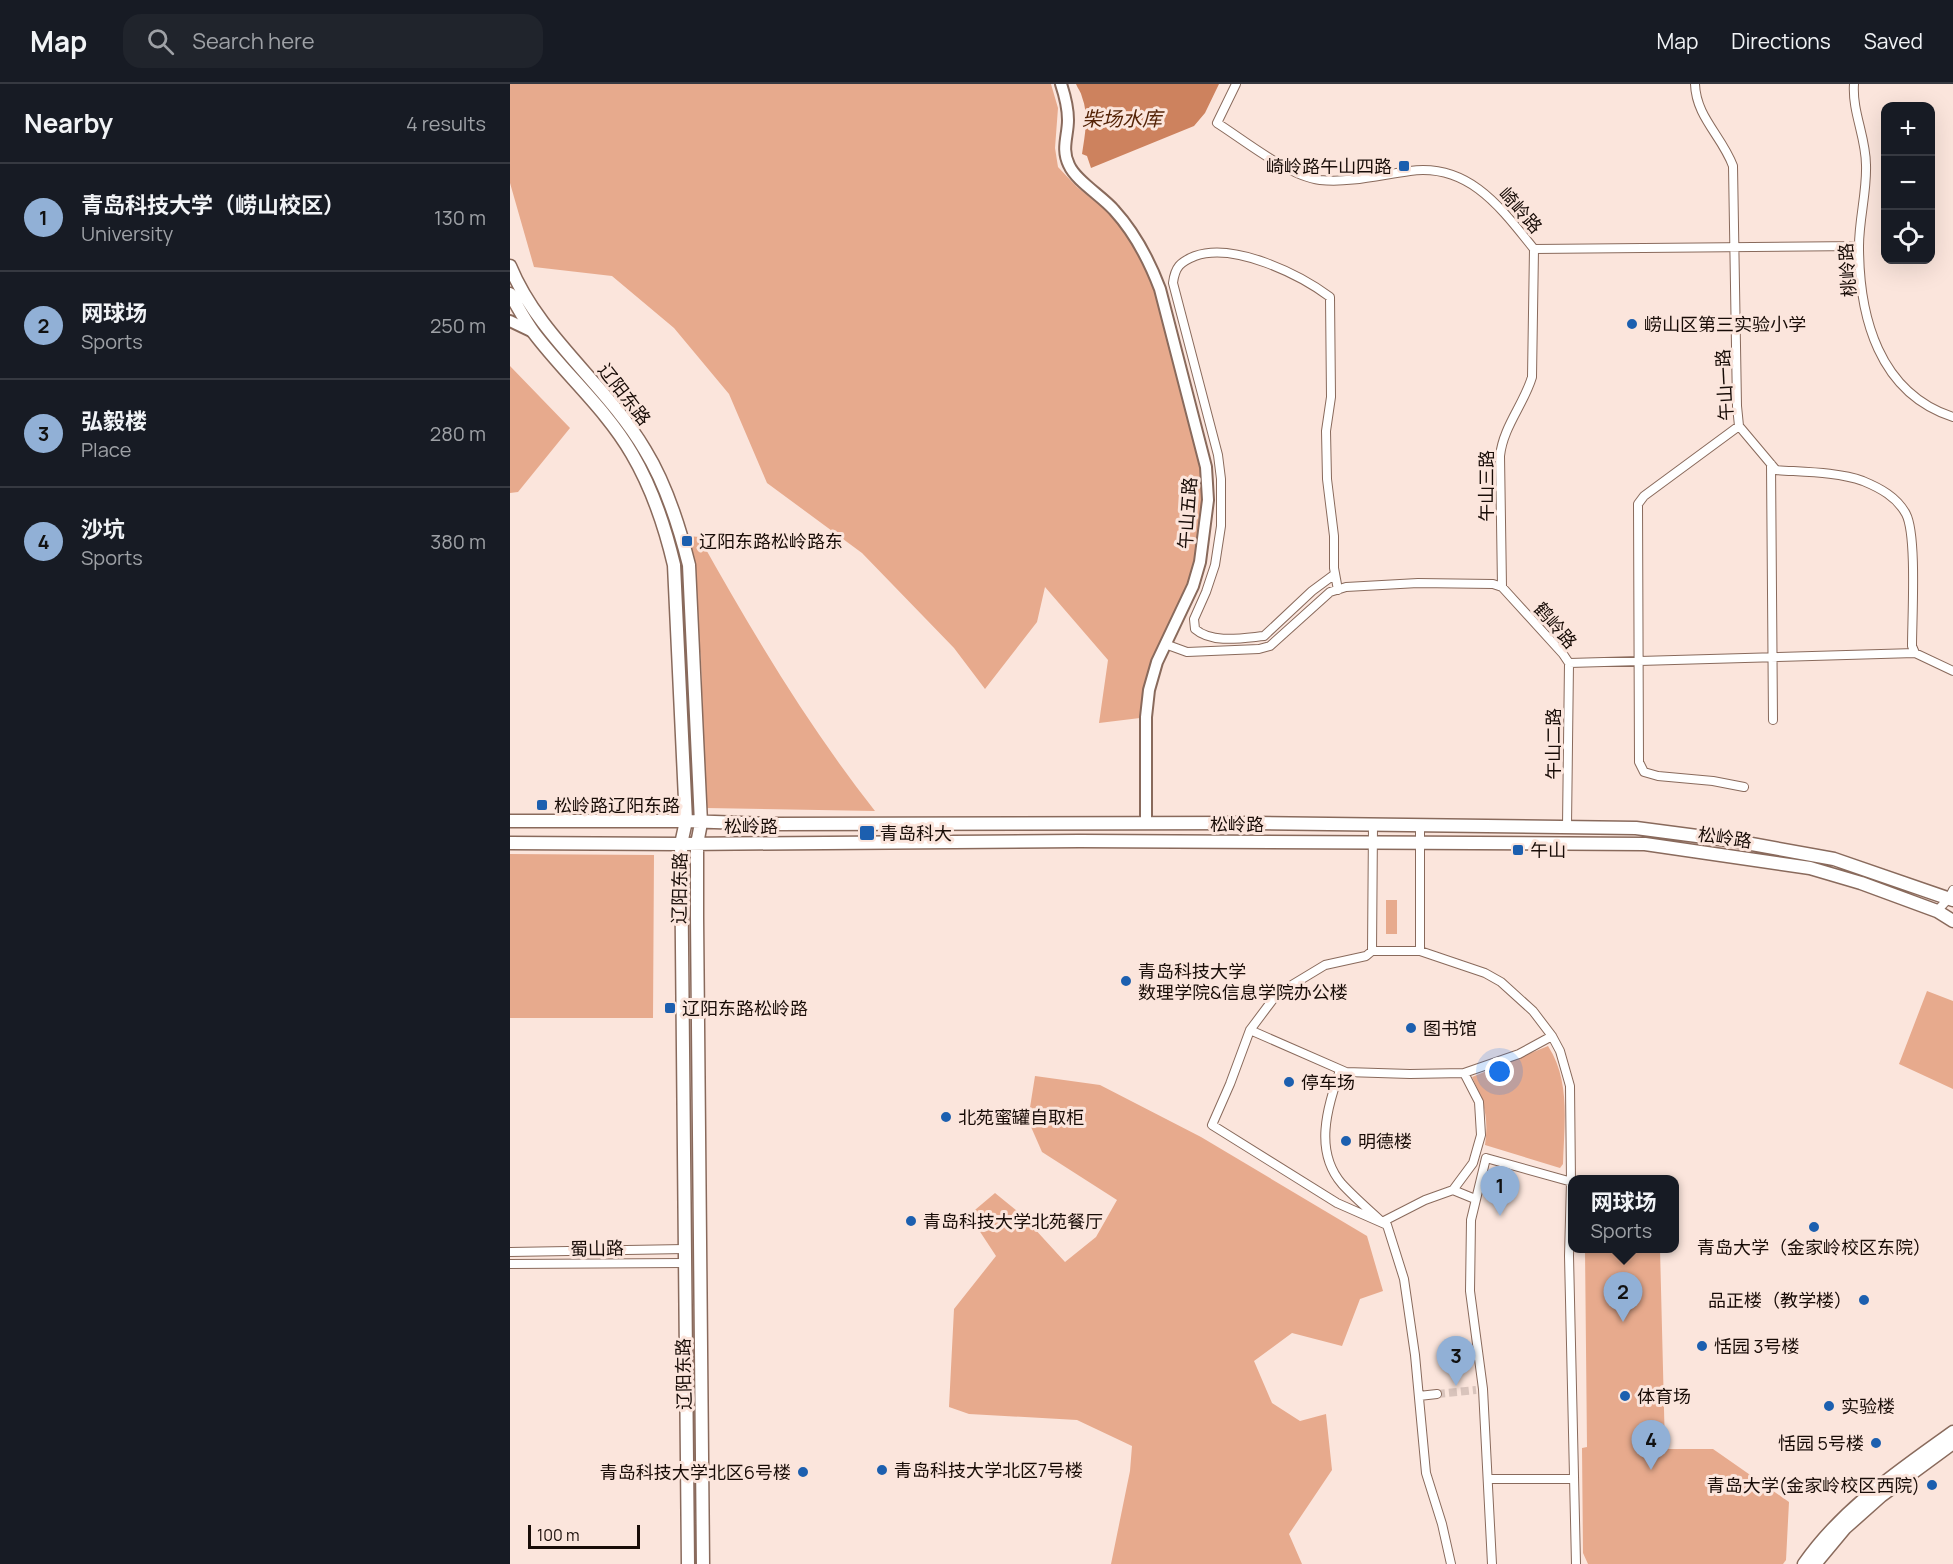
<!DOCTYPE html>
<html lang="en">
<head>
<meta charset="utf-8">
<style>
  body { margin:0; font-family:Manrope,"Noto Sans SC",sans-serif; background:#20242c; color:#f1f3f6 }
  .controls { position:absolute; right:18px; top:18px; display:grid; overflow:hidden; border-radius:12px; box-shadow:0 6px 24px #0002 }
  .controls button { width:54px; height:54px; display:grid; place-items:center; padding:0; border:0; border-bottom:2px solid #363941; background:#171b24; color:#f1f3f6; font:30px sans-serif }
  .scale { position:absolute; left:18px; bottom:15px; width:112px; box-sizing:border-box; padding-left:6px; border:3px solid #180c07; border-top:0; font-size:16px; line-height:21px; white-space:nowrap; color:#180c07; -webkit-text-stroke:4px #fbe5dc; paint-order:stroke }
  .you { position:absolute; left:990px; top:988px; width:21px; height:21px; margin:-15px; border:4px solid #fff; border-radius:50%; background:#1a73e8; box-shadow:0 0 0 9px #1a73e833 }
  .badge { display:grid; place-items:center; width:39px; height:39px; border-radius:50%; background:#91b0d6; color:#111; font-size:20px; font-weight:700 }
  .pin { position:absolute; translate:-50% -50px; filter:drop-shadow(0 2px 3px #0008) }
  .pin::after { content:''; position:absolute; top:32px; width:21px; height:18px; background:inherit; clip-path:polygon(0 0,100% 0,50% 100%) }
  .popup { position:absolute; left:1058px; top:1091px; width:111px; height:78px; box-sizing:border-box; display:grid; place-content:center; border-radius:12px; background:#171b24; filter:drop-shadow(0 2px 4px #0005); font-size:20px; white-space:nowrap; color:#9ea1a6 }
  .popup b { font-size:22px; color:#f1f3f6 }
  .popup::after { content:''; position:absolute; left:50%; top:100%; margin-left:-12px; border:12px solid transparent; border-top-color:#171b24 }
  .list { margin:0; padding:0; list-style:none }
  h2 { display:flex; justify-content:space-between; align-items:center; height:78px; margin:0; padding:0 24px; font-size:26px }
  h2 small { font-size:20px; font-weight:400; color:#9ea1a6 }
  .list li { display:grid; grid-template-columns:39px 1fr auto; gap:18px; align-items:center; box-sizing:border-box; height:108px; padding:0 24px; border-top:2px solid #363941 }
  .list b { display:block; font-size:22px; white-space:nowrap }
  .list p { margin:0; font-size:20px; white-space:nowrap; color:#9ea1a6 }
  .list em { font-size:20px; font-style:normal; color:#9ea1a6 }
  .icon { flex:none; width:33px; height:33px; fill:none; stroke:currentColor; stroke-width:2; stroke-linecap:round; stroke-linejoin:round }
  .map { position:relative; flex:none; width:1443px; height:1480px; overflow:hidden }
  header { display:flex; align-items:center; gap:36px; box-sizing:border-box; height:84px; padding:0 30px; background:#171b24; border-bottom:2px solid #363941 }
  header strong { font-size:28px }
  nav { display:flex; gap:33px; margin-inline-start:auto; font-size:21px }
  .search { width:420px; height:54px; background:#20242c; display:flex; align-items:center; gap:15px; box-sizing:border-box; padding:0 21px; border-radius:18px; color:#9ea1a6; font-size:22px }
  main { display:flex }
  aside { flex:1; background:#171b24 }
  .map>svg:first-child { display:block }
  .green { fill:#e7aa8d }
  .water { fill:#cd825e }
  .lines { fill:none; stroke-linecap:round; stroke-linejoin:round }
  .street-tunnel { stroke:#d9c4bc; stroke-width:8; stroke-dasharray:8 4; stroke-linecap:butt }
  .street-casing { stroke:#896a5c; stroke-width:10 }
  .secondary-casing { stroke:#896a5c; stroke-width:14 }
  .primary-casing { stroke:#896a5c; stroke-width:15 }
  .street { stroke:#fff; stroke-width:8 }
  .secondary { stroke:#fff; stroke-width:10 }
  .primary { stroke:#fff; stroke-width:12 }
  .poi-dot { fill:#1c5faf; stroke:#fbe5dc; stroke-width:2 }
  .labels { text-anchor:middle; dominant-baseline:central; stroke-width:6; stroke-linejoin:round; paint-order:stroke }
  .poi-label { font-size:18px; fill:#180c07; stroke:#fbe5dc; text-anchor:start }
  .street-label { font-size:18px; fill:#180c07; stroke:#fbe5dc }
  .water-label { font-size:20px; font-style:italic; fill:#542307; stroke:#fbe5dc }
</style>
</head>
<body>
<header>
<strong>Map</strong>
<div class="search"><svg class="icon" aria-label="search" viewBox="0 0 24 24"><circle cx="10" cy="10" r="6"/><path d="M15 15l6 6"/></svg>Search here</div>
<nav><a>Map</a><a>Directions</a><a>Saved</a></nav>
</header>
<main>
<aside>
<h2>Nearby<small>4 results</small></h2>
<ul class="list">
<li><span class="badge">1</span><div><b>青岛科技大学（崂山校区）</b><p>University</p></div><em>130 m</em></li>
<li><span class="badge">2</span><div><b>网球场</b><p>Sports</p></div><em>250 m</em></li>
<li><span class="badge">3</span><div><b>弘毅楼</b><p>Place</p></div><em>280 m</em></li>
<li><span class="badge">4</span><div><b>沙坑</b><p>Sports</p></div><em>380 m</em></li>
</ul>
</aside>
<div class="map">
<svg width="1443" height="1480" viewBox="0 0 1443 1480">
  <rect width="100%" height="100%" fill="#fbe5dc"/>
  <!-- green -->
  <path class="green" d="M0,0H541L548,24L545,64L548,83L567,103L602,131L630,170L647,212L691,384L693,418L689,466L678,507L657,542L646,568L637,599L630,634L589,639L598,576L535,503L527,538L475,605L444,564L352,469L257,399L219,310L164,244L102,192L24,183L0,99Z
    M0,282L60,344L8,408L0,409Z
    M179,452L189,453C242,548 298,642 365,727L196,724L191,578Z
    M0,770L144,771L143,934H0Z
    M876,816H887V850H876Z
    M1417,907L1443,917V1005L1389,980Z
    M1038,962C1061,997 1054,1041 1053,1080L1050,1084L975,1061C979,1032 974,1019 962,993Z
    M525,992L590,1001L691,1053L857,1152L873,1207L850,1215L832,1262L782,1249L744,1277L762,1319L790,1337L816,1330L822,1386L779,1450L792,1480H601L620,1387L622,1362L567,1336L459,1330L439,1323L444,1225L486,1172L459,1131L485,1109L512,1131L555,1178L586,1153L607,1116L532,1068L518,1036Z
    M1075,1165H1150L1155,1365H1203L1279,1418L1276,1476L1273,1480H1078L1073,1469L1072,1364L1077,1363Z"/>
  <!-- water -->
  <path class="water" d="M566,0H709L695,29L684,42L581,84L577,72L572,70C575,51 579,31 572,13C571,8 568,5 566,0Z"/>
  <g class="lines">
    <!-- street-tunnel -->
    <path class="street-tunnel" d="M927,1310L966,1306"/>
    <defs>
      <path id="street" d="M726,0L707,39C734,56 778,92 810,96C840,99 870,91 900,87C959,79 991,124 1024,165L1349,162
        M1185,0C1186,33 1212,52 1223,82L1227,322L1229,342L1266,386C1293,388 1328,388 1353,397C1370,404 1387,413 1396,430C1407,451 1402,534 1402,562L1405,569
        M1344,0C1342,28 1356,53 1356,81C1357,108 1349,135 1349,162C1349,233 1369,309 1443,333
        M1229,342L1134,412L1128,420L1129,678L1134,688L1148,692L1203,697L1234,703
        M1261,380L1263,636
        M825,490L802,507L754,552C733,554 702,560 685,545L684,535L696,508L705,481L711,442V395L708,371L663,199C665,183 670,178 685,172C724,158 789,190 820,213L821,313L816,347L817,395L824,452V484L828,506
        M992,503L990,372C993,343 1014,320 1022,293L1024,165
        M655,560L677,568L749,565L760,562L820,508L836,503L908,499L983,500L992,503L1053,570L1059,579L1405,569L1443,587
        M1057,742L1059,579
        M1427,827L1439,814L1443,806
        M862,867L863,741
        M910,867V741
        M740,946L836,988L900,990L954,989L1009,970L1042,952
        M830,986C818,1023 803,1066 832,1100C844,1113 859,1126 872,1138L915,1116L943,1106L965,1115
        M943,1106L963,1079L971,1051L969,1018L954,989
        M0,1168L175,1165
        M0,1180L175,1179
        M909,1312L927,1310
        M979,1395H1064
        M941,1480L932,1440L916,1389L905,1271L894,1195L877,1141L827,1119L702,1041L720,1000L740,946L767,910L815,881L856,872L862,867H910L975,889L991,898L1023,927L1042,952L1050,967L1060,1002L1061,1098L1059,1172L1066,1480
        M982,1480L973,1305L960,1207L961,1136L976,1074L1062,1098"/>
      <path id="secondary" d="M551,0C555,12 558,23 558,36C558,52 551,65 559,81C566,97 592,112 604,126C625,149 639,176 650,205L696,383L698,416L690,478L683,502L647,578L639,606L636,633V739
        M0,237L23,248"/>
      <path id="primary" d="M0,182C29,253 96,300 135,366C156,400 169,441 179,481L191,739L187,760V833L193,1480
        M0,210C8,223 15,237 24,249C55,290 96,325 122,370C142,404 155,443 164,481L176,737L171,760L178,1480
        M0,737H176L261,740L744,739L1126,744L1225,757L1324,775L1443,816
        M0,759L171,760L569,757L1135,760L1300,784L1351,799L1427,827L1443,837
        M1294,1480C1333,1424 1389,1387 1443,1348
        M1305,1480L1335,1444L1371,1412L1443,1359"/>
    </defs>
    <!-- street casing -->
    <use href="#street" class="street-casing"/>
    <!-- secondary casing -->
    <use href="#secondary" class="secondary-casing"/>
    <!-- primary casing -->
    <use href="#primary" class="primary-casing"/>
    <!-- street -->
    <use href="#street" class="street"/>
    <!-- secondary -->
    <use href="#secondary" class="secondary"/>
    <!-- primary -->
    <use href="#primary" class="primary"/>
  </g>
  <!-- markers -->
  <g class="poi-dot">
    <rect x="888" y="76" width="12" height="12" rx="3"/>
    <circle cx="1122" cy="240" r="6"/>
    <rect x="171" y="451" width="12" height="12" rx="3"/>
    <rect x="26" y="715" width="12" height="12" rx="3"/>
    <rect x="349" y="741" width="16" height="16" rx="3"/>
    <rect x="1002" y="760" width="12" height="12" rx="3"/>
    <circle cx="616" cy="897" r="6"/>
    <rect x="154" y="918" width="12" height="12" rx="3"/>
    <circle cx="901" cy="944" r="6"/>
    <circle cx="779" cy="998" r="6"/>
    <circle cx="436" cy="1033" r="6"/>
    <circle cx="836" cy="1057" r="6"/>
    <circle cx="401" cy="1137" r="6"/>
    <circle cx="1304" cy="1143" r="6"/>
    <circle cx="1354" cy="1216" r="6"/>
    <circle cx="1192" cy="1262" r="6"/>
    <circle cx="1115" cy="1312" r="6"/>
    <circle cx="1319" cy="1322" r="6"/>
    <circle cx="1366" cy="1359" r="6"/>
    <circle cx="372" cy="1386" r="6"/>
    <circle cx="293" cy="1388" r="6"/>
    <circle cx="1422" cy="1401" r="6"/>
  </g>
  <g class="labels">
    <!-- poi labels -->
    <g class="poi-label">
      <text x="882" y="82" text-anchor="end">崎岭路午山四路</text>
      <text x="1134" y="240">崂山区第三实验小学</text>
      <text x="189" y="457">辽阳东路松岭路东</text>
      <text x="44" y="721">松岭路辽阳东路</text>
      <text x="370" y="749">青岛科大</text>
      <text x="1020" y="766">午山</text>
      <text x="628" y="887">青岛科技大学<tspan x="628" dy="21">数理学院&amp;信息学院办公楼</tspan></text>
      <text x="172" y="924">辽阳东路松岭路</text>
      <text x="913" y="944">图书馆</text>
      <text x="791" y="998">停车场</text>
      <text x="448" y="1033">北苑蜜罐自取柜</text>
      <text x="848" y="1057">明德楼</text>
      <text x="413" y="1137">青岛科技大学北苑餐厅</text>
      <text x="1304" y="1163" text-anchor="middle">青岛大学（金家岭校区东院）</text>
      <text x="1342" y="1216" text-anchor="end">品正楼（教学楼）</text>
      <text x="1204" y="1262">恬园 3号楼</text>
      <text x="1127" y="1312">体育场</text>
      <text x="1331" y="1322">实验楼</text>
      <text x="1354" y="1359" text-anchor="end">恬园 5号楼</text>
      <text x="384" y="1386">青岛科技大学北区7号楼</text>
      <text x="281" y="1388" text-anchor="end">青岛科技大学北区6号楼</text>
      <text x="1410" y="1401" text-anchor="end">青岛大学(金家岭校区西院)</text>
    </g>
    <!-- street labels -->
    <g class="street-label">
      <text transform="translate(1011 126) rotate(48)">崎岭路</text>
      <text transform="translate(1337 186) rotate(-94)">桃岭路</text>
      <text transform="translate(1214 301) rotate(-93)">午山一路</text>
      <text transform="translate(115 310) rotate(52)">辽阳东路</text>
      <text transform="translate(976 402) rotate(-90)">午山三路</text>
      <text transform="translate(677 429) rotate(-86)">午山五路</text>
      <text transform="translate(1046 541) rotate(49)">鹤岭路</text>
      <text transform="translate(1043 660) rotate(-90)">午山二路</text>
      <text x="727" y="740">松岭路</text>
      <text x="241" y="742">松岭路</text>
      <text transform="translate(1215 753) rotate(8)">松岭路</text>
      <text transform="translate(169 804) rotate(-89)">辽阳东路</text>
      <text transform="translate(87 1164) rotate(-1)">蜀山路</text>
      <text transform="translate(173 1290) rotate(-91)">辽阳东路</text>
    </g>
    <!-- water labels -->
    <g class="water-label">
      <text x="612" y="34">柴场水库</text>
    </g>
  </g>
</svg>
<div class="controls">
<button>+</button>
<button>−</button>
<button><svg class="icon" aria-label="locate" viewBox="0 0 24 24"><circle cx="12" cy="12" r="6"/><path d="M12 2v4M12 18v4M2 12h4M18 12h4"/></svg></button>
</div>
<div class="scale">100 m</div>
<div class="you"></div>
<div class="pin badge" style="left:990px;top:1132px">1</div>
<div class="pin badge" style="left:1113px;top:1238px">2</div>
<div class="popup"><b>网球场</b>Sports</div>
<div class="pin badge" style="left:946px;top:1302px">3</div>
<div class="pin badge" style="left:1141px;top:1386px">4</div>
</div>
</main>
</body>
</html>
